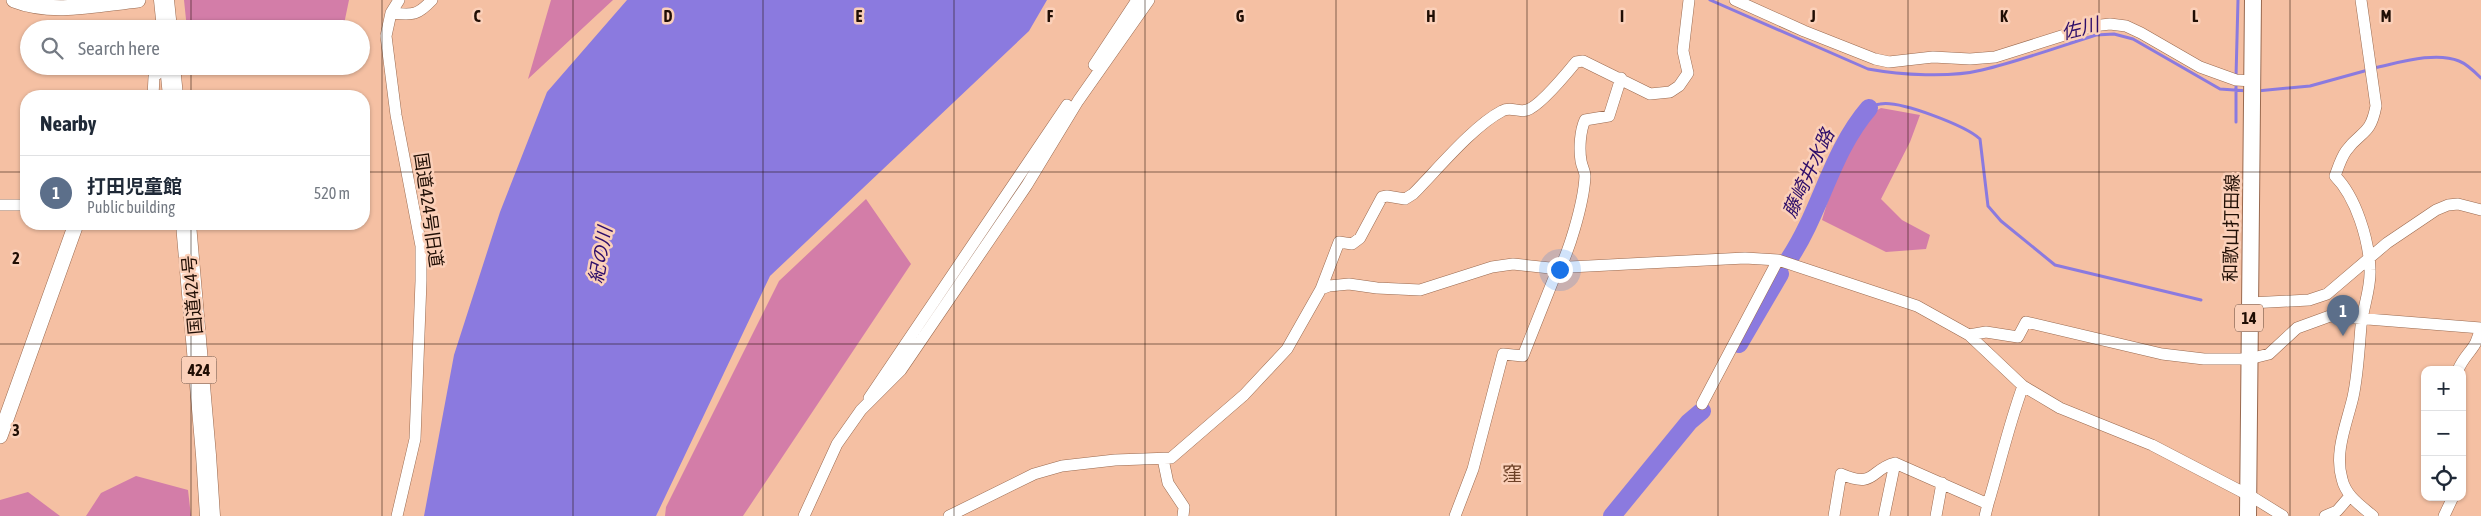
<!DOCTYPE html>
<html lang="en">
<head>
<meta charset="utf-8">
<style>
  body { margin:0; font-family:"Asap Condensed","Noto Sans JP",sans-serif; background:#f6f6f7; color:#1f2937 }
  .controls { position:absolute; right:15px; bottom:15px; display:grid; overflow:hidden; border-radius:10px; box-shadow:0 1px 4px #0004 }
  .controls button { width:45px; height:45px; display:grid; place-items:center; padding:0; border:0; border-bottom:1px solid #e0e1e3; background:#fff; color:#1f2937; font:25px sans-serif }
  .you { position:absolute; left:1559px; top:269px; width:18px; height:18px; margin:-12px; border:4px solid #fff; border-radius:50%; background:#1a73e8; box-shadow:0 0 0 8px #1a73e833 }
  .badge { display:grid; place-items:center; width:32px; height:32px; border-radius:50%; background:#d93025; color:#fff; font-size:16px; font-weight:700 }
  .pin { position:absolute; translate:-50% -41px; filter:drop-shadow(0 1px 2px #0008) }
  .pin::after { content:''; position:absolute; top:26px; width:18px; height:15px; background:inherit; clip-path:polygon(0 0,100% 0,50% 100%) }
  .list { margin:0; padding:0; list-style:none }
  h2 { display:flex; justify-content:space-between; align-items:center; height:65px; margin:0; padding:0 20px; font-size:21px }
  h2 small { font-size:16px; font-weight:400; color:#747a83 }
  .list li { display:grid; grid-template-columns:32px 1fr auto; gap:15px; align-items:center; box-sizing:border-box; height:75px; padding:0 20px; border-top:1px solid #e0e1e3 }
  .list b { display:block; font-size:19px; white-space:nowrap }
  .list p { margin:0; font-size:16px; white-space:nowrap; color:#747a83 }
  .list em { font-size:16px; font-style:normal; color:#747a83 }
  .icon { flex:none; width:28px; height:28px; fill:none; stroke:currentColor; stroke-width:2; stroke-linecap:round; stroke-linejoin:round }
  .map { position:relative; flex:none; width:2481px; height:516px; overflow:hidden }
  .search { position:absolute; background:#fff; box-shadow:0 1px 4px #0004; left:20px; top:20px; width:350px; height:55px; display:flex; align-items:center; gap:12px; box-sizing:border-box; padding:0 18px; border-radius:28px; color:#747a83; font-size:19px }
  .panel { position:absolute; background:#fff; box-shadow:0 1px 4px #0004; left:20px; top:90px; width:350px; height:140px; border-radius:20px }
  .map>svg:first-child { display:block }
  .green { fill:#d37da8 }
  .water { fill:#8b7adf }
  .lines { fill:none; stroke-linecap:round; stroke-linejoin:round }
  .stream { stroke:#8b7adf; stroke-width:3 }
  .river { stroke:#8b7adf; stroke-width:18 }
  .street-casing { stroke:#99694f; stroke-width:12 }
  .secondary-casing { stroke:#99694f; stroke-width:16 }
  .primary-casing { stroke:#99694f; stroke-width:18 }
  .highway-casing { stroke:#99694f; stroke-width:21 }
  .street { stroke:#fff; stroke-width:11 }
  .secondary { stroke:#fff; stroke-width:15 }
  .primary { stroke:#fff; stroke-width:16 }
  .highway { stroke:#fff; stroke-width:20 }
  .grid { fill:none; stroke:#200e04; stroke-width:1; stroke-opacity:0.55 }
  .labels { text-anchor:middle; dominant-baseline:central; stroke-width:5; stroke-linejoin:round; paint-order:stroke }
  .shield { fill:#fbd0b9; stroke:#62483a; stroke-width:1 }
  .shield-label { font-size:16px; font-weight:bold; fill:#200e04 }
  .street-label { font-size:18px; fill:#200e04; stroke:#fbd0b9 }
  .water-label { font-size:19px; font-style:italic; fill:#2d0d69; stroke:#fbd0b9 }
  .quarter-label { font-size:20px; fill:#6d4127; stroke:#fbd0b9 }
  .grid-label { font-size:16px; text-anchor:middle; font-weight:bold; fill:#200e04; stroke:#fbd0b9; stroke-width:5; stroke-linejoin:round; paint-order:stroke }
</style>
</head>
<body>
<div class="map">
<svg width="2481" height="516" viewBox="0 0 2481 516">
  <rect width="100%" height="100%" fill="#f5c0a3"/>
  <!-- green -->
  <path class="green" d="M184,0H349L343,29H257L248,26L245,29H187Z
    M551,0H613L528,79Z
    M1881,108L1920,115L1910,142L1881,199L1902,220L1930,235L1926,249L1886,252L1822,220L1838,167L1868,115Z
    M866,199L911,264L743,516H665L666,507L779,281Z
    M136,476L188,490L191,516H86L101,493Z
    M28,492L60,516H0V500Z"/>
  <!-- water -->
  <path class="water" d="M627,0H1047L1029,31L770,276L656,516H424L454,355L500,212L547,92Z"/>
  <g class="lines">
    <!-- stream -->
    <path class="stream" d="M1710,0L1868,69C1901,75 1950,78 1982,70C2020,61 2058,47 2096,35L2114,34L2133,39L2220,89L2248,91
      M2374,68C2398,63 2435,51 2459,61C2467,64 2475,72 2481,78
      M2236,77L2238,0
      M2236,83V122
      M2257,91L2310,86L2368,70
      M1869,108C1873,107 1877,104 1880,104C1900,100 1966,126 1980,139L1988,206L2001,221L2055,265L2201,300"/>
    <!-- river -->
    <path class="river" d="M1789,259C1821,211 1831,152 1869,108
      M1739,344L1780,274
      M1612,516L1689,422L1702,411"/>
    <defs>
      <path id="street" d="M1735,0L1804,31L1875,59L1889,62L1933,57L1970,59L1995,57L2093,26L2110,24L2126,26L2141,33L2200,67L2236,80L2253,81
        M2361,0L2376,106C2370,137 2361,130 2346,151C2341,158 2338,168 2335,176C2356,197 2369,240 2370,270C2371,288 2363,307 2361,326C2359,349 2358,374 2353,397C2347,423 2334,452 2342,479C2346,496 2360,505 2373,516
        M391,13C413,15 417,16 432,0
        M1094,65L1137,0
        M153,96L154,77L166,66
        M0,205H26
        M1321,289L1329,286L1349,284L1377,288L1420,290L1492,267L1513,264L1550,268L1745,258L1778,260L1917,306L1969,335L2023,386L2060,408L2152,445L2254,498L2283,516
        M2250,303L2309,300L2327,294L2387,243L2436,210L2448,205L2458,204L2481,210
        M1969,335L1986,332L2018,337L2026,322L2162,354L2204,359H2249L2269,354L2297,328L2330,316L2481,328
        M2458,370C2466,351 2477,350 2480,328
        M869,398L1067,105
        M1702,404L1778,260
        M1163,459L1168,483L1184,507L1183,516
        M1988,504C2000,464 2009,424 2023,386
        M397,516L415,439L421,281V246L396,115L386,36L391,13L399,0
        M804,516L837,444L861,410L901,370L1027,185L1078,101L1149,0
        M949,516L1034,474L1062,466L1115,460L1171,458L1244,395L1287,349L1321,289L1339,242L1352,244L1360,238L1382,197L1387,196L1405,199L1413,194C1437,170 1473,126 1502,111C1511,106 1518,113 1527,110C1540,106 1567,73 1576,62L1583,61L1650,94L1670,92L1679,86L1688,73L1683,51L1689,0
        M1455,516L1473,469L1503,354L1523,356L1554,278C1568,259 1584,201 1585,176C1585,171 1582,167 1581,161C1579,149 1580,131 1585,120L1609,116L1621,78
        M1834,516L1841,474C1876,489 1870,469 1895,463
        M1884,516L1895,463L1988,504L1985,516
        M1936,516L1942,483
        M2325,516L2337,511L2350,496
        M2444,516L2453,497"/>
      <path id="secondary" d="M14,0C52,15 99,4 138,0
        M0,436L76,224"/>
      <path id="primary" d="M2248,516L2253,0"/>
      <path id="highway" d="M164,0L167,29
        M170,66L173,96
        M186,224L206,455L210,516"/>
    </defs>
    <!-- street casing -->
    <use href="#street" class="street-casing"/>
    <!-- secondary casing -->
    <use href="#secondary" class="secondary-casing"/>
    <!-- primary casing -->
    <use href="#primary" class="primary-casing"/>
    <!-- highway casing -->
    <use href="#highway" class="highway-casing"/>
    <!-- street -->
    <use href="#street" class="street"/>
    <!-- secondary -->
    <use href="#secondary" class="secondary"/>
    <!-- primary -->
    <use href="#primary" class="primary"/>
    <!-- highway -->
    <use href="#highway" class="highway"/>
  </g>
  <!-- grid -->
  <path class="grid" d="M191,0V29M382,0V516M573,0V516M763,0V516M954,0V516M1145,0V516M1336,0V516M1527,0V516M1718,0V516M1908,0V516M2099,0V516M2290,0V516M191,66V96M0,172H26M364,172H2481M191,224V516M0,344H2481"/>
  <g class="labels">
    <!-- shield labels -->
    <g class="shield">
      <rect x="2235" y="304.5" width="28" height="27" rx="4"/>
      <rect x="181.5" y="356.5" width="35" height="27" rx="4"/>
    </g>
    <g class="shield-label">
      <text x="2249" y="318">14</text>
      <text x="199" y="370">424</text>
    </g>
    <!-- street labels -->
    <g class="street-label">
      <text transform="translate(429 210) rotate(82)">国道424号旧道</text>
      <text transform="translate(2231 228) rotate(-89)">和歌山打田線</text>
      <text transform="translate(192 295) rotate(-95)">国道424号</text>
    </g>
    <!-- water labels -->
    <g class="water-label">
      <text transform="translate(2080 28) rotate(-14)">佐川</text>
      <text transform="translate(1808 173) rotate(-65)">藤崎井水路</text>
      <text transform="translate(600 255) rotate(-80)">紀の川</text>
    </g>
    <!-- quarter labels -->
    <g class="quarter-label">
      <text x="1512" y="473">窪</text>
    </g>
  </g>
  <g class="grid-label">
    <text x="477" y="22">C</text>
    <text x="668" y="22">D</text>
    <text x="859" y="22">E</text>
    <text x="1050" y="22">F</text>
    <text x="1240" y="22">G</text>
    <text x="1431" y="22">H</text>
    <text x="1622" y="22">I</text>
    <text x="1813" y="22">J</text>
    <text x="2004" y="22">K</text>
    <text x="2195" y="22">L</text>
    <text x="2386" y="22">M</text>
    <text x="16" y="264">2</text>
    <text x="16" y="436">3</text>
  </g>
</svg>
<div class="controls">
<button>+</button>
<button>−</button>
<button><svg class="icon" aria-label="locate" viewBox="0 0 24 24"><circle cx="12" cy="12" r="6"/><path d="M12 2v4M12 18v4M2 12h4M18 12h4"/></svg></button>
</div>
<div class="you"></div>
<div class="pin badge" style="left:2343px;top:336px;background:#5c6f8a">1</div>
<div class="search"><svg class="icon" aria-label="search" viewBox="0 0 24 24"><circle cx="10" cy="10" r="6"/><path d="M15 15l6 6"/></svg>Search here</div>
<section class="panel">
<h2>Nearby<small></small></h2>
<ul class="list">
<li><span class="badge" style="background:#5c6f8a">1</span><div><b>打田児童館</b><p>Public building</p></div><em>520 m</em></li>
</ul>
</section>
</div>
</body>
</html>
